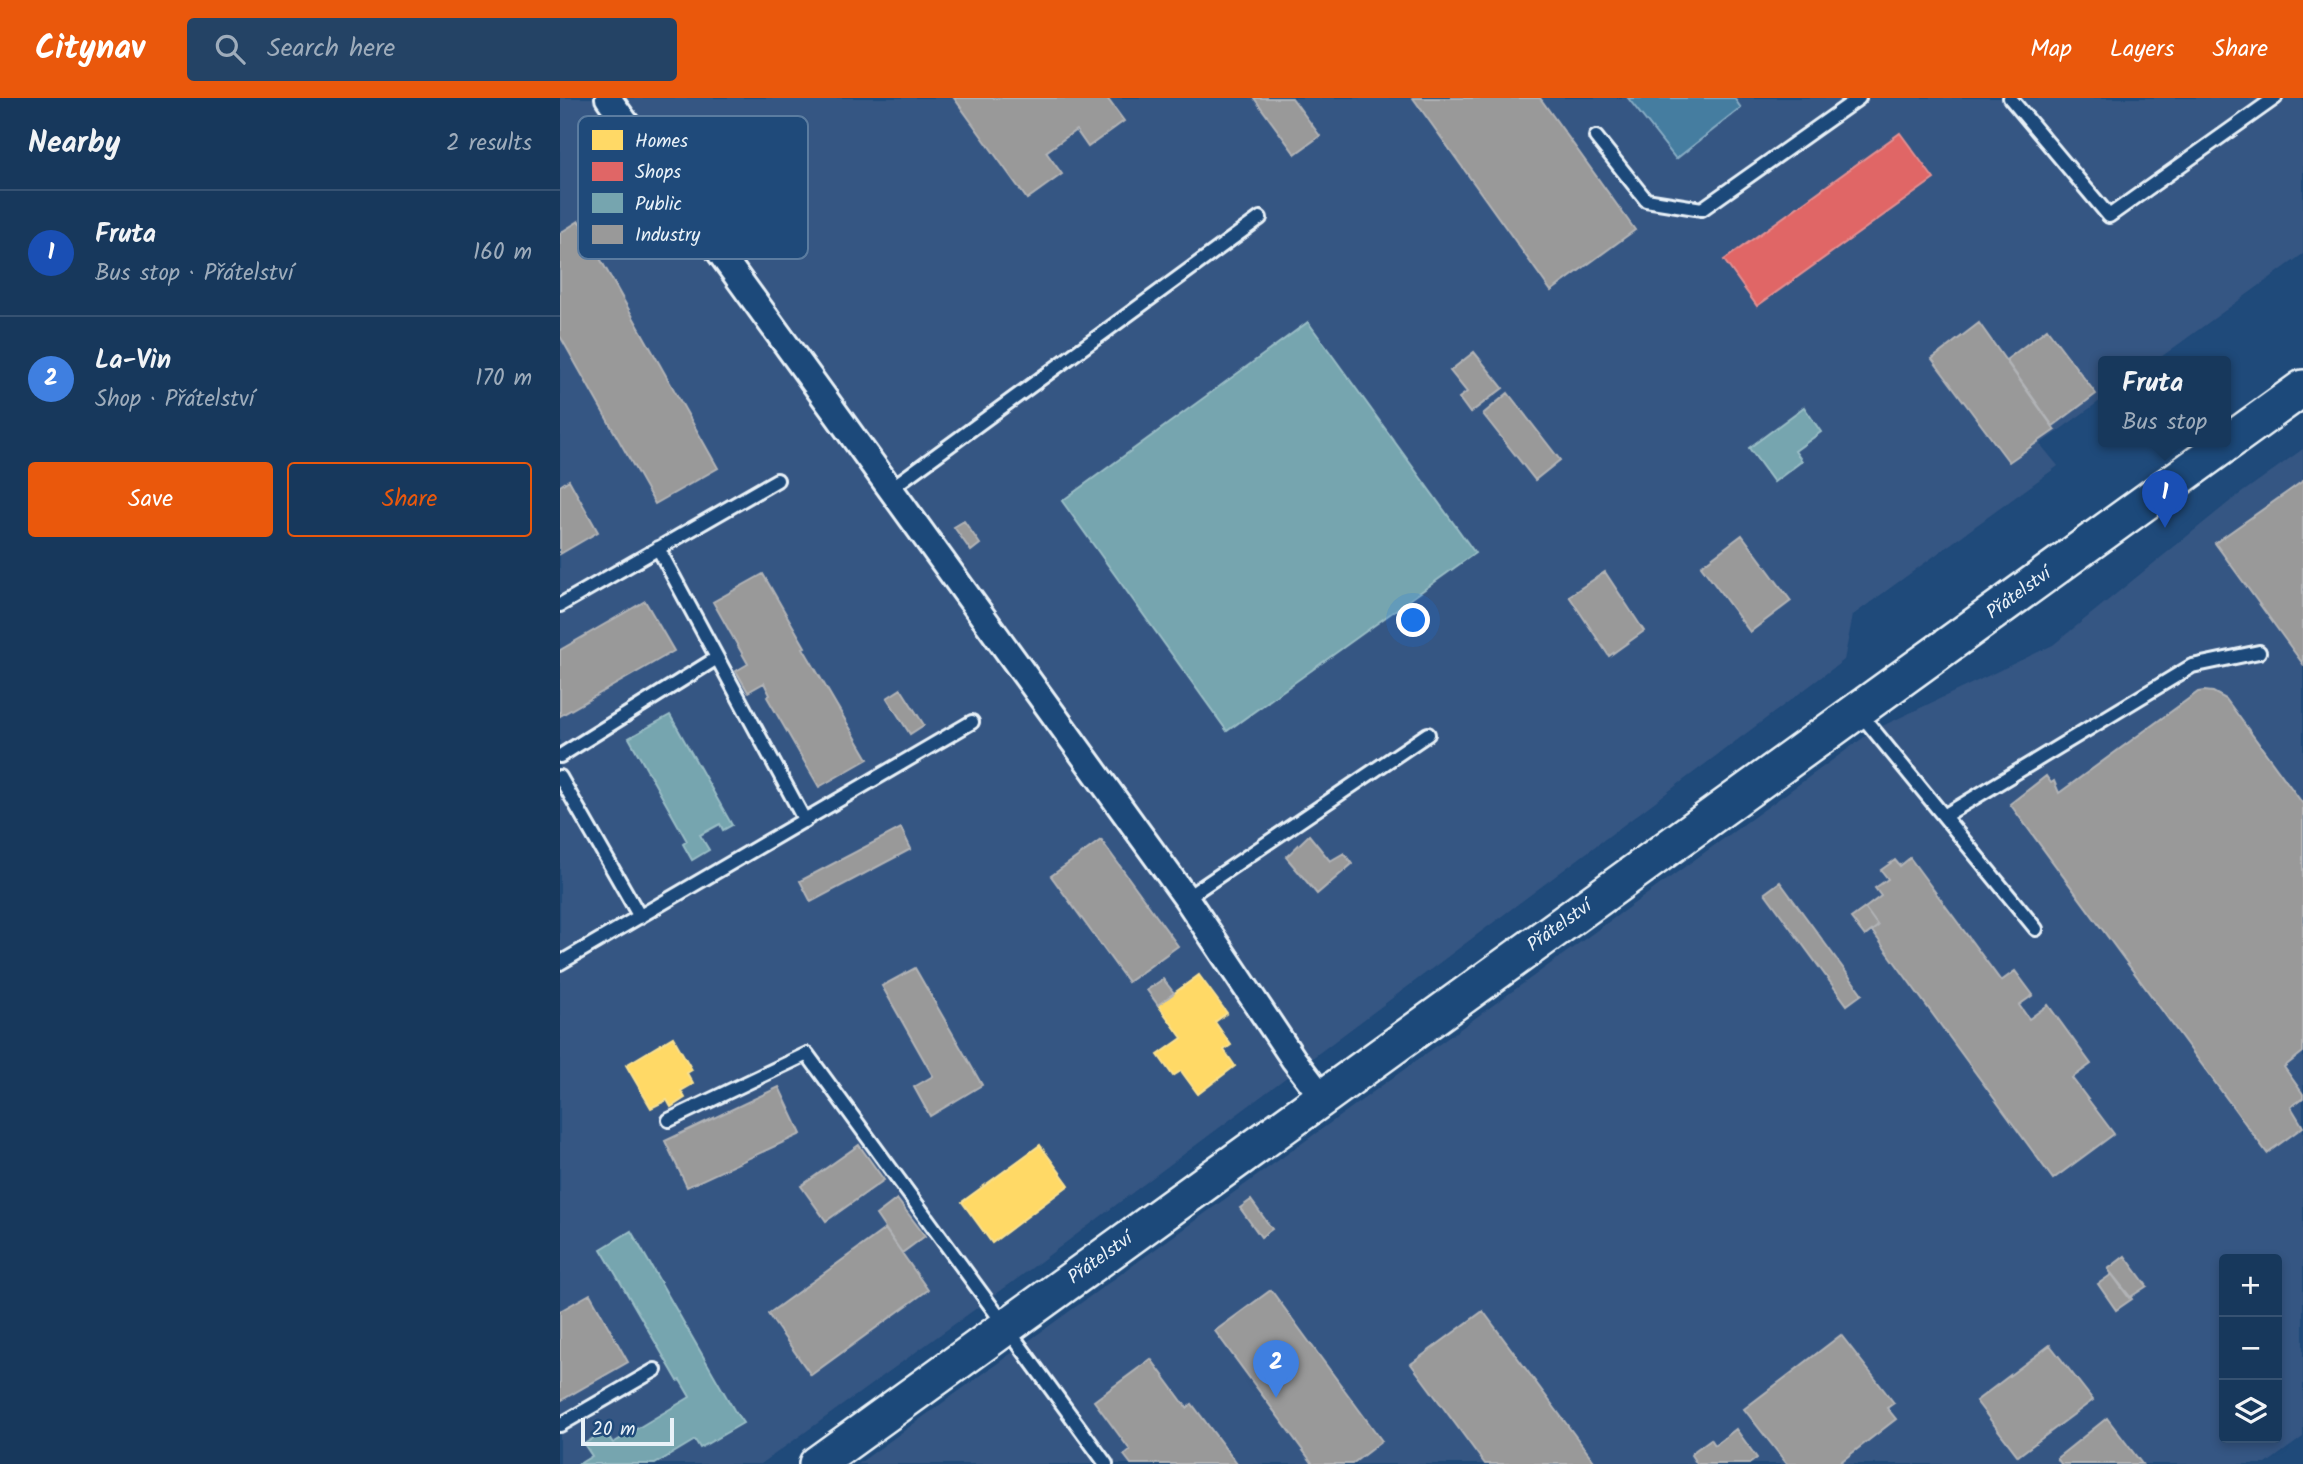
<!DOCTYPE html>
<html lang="en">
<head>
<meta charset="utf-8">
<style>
  body { margin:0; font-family:Kalam,sans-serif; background:#244365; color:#f1f3f6 }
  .controls { position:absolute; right:21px; bottom:21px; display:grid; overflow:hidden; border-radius:7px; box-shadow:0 4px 10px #0003 }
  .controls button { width:63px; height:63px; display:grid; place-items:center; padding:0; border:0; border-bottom:2px solid #365272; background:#17385c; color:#f1f3f6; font:35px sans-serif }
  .scale { position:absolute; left:21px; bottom:18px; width:93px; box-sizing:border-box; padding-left:7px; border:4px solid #e8f1f8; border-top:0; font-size:19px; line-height:24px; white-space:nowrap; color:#e8f1f8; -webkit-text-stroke:5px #1f4a7a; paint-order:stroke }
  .you { position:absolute; left:854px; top:523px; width:24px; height:24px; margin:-18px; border:5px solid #fff; border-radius:50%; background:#1a73e8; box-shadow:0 0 0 10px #1a73e833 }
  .badge { display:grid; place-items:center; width:46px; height:46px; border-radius:50%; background:#ea580c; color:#fff; font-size:23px; font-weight:700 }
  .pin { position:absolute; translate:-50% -58px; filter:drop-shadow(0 2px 4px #0008) }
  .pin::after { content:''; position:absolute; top:37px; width:24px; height:21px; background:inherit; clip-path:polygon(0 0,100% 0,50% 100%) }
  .popup { position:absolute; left:1538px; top:258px; width:133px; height:91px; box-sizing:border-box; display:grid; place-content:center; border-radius:7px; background:#17385c; filter:drop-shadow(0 2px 5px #0005); font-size:23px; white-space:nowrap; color:#9eacbb }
  .popup b { font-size:26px; color:#f1f3f6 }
  .popup::after { content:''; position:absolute; left:50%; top:100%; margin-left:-14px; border:14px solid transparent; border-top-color:#17385c }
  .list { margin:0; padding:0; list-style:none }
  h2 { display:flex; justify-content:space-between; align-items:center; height:91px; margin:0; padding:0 28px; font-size:30px }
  h2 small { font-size:23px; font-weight:400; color:#9eacbb }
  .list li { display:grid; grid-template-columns:46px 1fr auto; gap:21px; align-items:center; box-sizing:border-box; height:126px; padding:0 28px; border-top:2px solid #365272 }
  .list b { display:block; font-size:26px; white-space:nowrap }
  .list p { margin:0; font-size:23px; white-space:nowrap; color:#9eacbb }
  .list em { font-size:23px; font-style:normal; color:#9eacbb }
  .actions { display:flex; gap:14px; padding:21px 28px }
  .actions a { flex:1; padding:16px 0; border:2px solid #ea580c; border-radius:7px; text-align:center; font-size:24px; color:#ea580c }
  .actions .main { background:#ea580c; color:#fff }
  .icon { flex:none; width:38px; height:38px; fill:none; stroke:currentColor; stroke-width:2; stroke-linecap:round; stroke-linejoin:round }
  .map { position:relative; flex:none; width:1743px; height:1366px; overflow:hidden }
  header { display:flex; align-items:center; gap:42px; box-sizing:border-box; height:98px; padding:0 35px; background:#ea580c; color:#fff }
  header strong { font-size:33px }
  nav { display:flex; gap:38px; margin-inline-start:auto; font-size:24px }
  .search { width:490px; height:63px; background:#244365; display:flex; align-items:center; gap:18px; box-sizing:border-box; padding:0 24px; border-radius:7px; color:#9eacbb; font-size:26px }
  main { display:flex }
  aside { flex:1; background:#17385c }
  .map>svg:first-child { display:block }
  .built { fill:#365683; fill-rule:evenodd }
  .water { fill:#457da0; stroke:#86abc3; stroke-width:2 }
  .homes { fill:#ffd966; stroke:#f8e092; stroke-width:2 }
  .shops { fill:#e06666; stroke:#e29092; stroke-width:2 }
  .public { fill:#76a5af; stroke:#98bcc5; stroke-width:2 }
  .industry { fill:#999; stroke:#b1b3b6; stroke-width:2 }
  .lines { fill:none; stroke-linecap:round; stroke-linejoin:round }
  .service-casing { stroke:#e8f1f8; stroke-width:18 }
  .minor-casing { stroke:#e8f1f8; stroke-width:30 }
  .secondary-casing { stroke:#e8f1f8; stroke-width:40 }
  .service { stroke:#1f4a7a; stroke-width:12 }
  .minor { stroke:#1f4a7a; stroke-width:24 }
  .secondary { stroke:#1f4a7a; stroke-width:35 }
  .labels { text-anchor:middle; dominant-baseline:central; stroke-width:7; stroke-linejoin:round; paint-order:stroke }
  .street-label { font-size:19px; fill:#e8f1f8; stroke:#1f4a7a }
  .key { fill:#1f4a7a; stroke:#5b7ca0; stroke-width:2 }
  .key-label { font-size:19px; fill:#e8f1f8 }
</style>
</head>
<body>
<header>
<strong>Citynav</strong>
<div class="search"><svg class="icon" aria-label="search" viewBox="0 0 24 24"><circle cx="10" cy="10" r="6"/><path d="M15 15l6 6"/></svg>Search here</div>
<nav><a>Map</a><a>Layers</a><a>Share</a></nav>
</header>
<main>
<aside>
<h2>Nearby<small>2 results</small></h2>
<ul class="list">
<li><span class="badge" style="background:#1a4fb4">1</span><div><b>Fruta</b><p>Bus stop · Přátelství</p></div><em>160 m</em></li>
<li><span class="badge" style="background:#3f7fe0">2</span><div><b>La-Vin</b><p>Shop · Přátelství</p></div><em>170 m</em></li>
</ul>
<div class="actions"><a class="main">Save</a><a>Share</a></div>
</aside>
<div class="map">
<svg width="1743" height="1366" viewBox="0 0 1743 1366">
  <rect width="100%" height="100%" fill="#1f4a7a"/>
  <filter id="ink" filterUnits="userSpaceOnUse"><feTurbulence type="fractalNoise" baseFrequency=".0143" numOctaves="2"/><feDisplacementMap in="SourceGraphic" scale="14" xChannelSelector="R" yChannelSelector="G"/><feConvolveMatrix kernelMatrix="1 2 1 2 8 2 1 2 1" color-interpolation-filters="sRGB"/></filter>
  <g filter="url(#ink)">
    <!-- built -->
    <path class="built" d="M0,0H1743V156L1594,264H1544V300L1480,346L1498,368L1293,517L1284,562L461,1178L201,1366H0Z
      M1743,351V1339L1706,1366H298L1314,632L1493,547L1673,401ZM1664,1161H1717V1340H1664Z"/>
    <!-- water -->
    <path class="water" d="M1068,0H1174L1181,10L1116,61Z"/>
    <!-- homes -->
    <path class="homes" d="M639,877L667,915L655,924L671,947L664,952L675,968L638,996L621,973L613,978L598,957L622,940L598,907Z
      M113,939L132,972L127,975L133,986L121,993L125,1000L111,1009L107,1002L91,1010L66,967Z
      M480,1047L509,1087L432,1145L402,1104Z"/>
    <!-- shops -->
    <path class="shops" d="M1340,35L1374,81L1197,208L1164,162Z"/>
    <!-- public -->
    <path class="public" d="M748,224L915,455L667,633L502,403Z
      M1244,309L1261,334L1235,353L1242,363L1214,384L1189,350Z
      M110,617L172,727L163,732L160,726L140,737L149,752L132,762L123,746L127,743L69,640Z
      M71,1133L174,1312L183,1325L140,1350L135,1342L95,1366H19L32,1358L24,1346L45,1333L53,1345L130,1299L120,1282L118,1283L41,1151Z"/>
    <!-- industry -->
    <path class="industry" d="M394,0H547L564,23L528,49L516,32L486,54L502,76L467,101Z
      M694,0H732L760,38L735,56Z
      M853,0H980L1075,132L991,193Z
      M19,123L158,370L95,406L0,238V135Z
      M1419,225L1495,332L1449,364L1372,261Z
      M1487,231L1536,296L1493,328L1446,262Z
      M914,254L943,290L910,315L899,300L907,294L890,273Z
      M948,295L1000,362L975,382L923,316Z
      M9,382L38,434L0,456V388Z
      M1743,383V566L1655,445Z
      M404,423L420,446L411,453L394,429Z
      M1182,437L1231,503L1190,534L1141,468Z
      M1045,474L1084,533L1049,558L1009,498Z
      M203,476L245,549L243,550L308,661L259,689L207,599L210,597L204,585L188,594L176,573L188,566L153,504Z
      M85,503L114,553L0,618V552Z
      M341,591L364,627L350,636L327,600Z
      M1644,593L1653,594L1666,601L1743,706V954L1724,969L1743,996V1000L1731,1009L1743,1029L1707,1055L1450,706L1486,678L1491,685L1494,683L1499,695L1638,594Z
      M341,730L351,751L251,804L240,783Z
      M749,737L770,763L784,755L792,766L757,796L726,759Z
      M541,742L618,848L568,884L491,778Z
      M1350,760L1441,883L1455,873L1473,897L1459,907L1469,921L1488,907L1531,966L1512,980L1554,1036L1493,1081L1312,833L1318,828L1305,810L1321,798L1315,790L1328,781L1321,772L1335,762L1340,768Z
      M1220,784L1302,896L1287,907L1205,795Z
      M1305,810L1318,828L1305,838L1291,820Z
      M355,870L422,987L370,1018L354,989L373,978L322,888Z
      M603,881L614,895L598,907L587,892Z
      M219,989L241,1036L127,1089L105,1043Z
      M299,1047L324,1082L266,1123L241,1088Z
      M337,1101L365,1138L342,1155L316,1117Z
      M691,1102L712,1131L701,1139L680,1110Z
      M325,1131L368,1192L251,1277L208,1216Z
      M1565,1158L1587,1188L1569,1200L1548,1171Z
      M1552,1176L1572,1201L1556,1212L1538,1186Z
      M711,1192L822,1343L792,1366H753L655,1233Z
      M30,1196L68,1264L0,1303V1213Z
      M923,1213L1036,1366H925L851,1266Z
      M1281,1237L1334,1305L1327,1310L1336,1321L1278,1366H1227L1184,1311Z
      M1490,1247L1533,1302L1458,1358L1416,1303Z
      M591,1261L627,1310L632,1306L677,1366H571L564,1357L570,1352L534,1303Z
      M1547,1320L1582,1366H1501L1497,1360Z
      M1176,1331L1197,1360L1189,1366H1137L1131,1357L1133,1354L1151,1341L1155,1347Z"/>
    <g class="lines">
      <defs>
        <path id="service" d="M1450,0L1549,118L1715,0
          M1036,39L1086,102L1142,111L1299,0
          M330,391L700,120
          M98,450L245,723
          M0,507L217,382
          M1298,613L1476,831
          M0,658L157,560
          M0,679L80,819
          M1384,718L1632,568L1699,554
          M626,800L868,636
          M0,865L412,624
          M109,1022L247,956L546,1366
          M0,1327L95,1272"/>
        <path id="minor" d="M48,0L626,800L734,962L763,1000"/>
        <g id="secondary">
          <path id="s1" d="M257,1366L1743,290"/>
        </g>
      </defs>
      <!-- service casing -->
      <use href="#service" class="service-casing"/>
      <!-- minor casing -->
      <use href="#minor" class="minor-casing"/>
      <!-- secondary casing -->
      <use href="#secondary" class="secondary-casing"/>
      <!-- service -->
      <use href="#service" class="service"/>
      <!-- minor -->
      <use href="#minor" class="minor"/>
      <!-- secondary -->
      <use href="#secondary" class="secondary"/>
    </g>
  </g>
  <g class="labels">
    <!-- street labels -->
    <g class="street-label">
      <text stroke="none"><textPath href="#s1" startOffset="1484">Přátelství</textPath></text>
      <text stroke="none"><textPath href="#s1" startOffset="917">Přátelství</textPath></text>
      <text stroke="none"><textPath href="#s1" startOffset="350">Přátelství</textPath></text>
    </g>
  </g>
  <!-- legend -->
  <rect x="18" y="18" width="230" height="143" rx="10" class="key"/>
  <rect x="32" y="32" width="31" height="20" fill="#ffd966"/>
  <rect x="32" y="64" width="31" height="19" fill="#e06666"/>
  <rect x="32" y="95" width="31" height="20" fill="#76a5af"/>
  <rect x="32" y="127" width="31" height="19" fill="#999"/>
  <g class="key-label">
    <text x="75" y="49">Homes</text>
    <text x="75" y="80">Shops</text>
    <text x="75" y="112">Public</text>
    <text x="75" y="143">Industry</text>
  </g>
</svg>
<div class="controls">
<button>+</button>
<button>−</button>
<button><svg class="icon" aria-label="layers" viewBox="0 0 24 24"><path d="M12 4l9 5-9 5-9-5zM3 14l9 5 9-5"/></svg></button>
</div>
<div class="scale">20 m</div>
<div class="you"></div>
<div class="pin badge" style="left:1605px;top:430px;background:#1a4fb4">1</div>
<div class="popup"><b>Fruta</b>Bus stop</div>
<div class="pin badge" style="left:716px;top:1300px;background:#3f7fe0">2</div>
</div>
</main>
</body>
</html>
